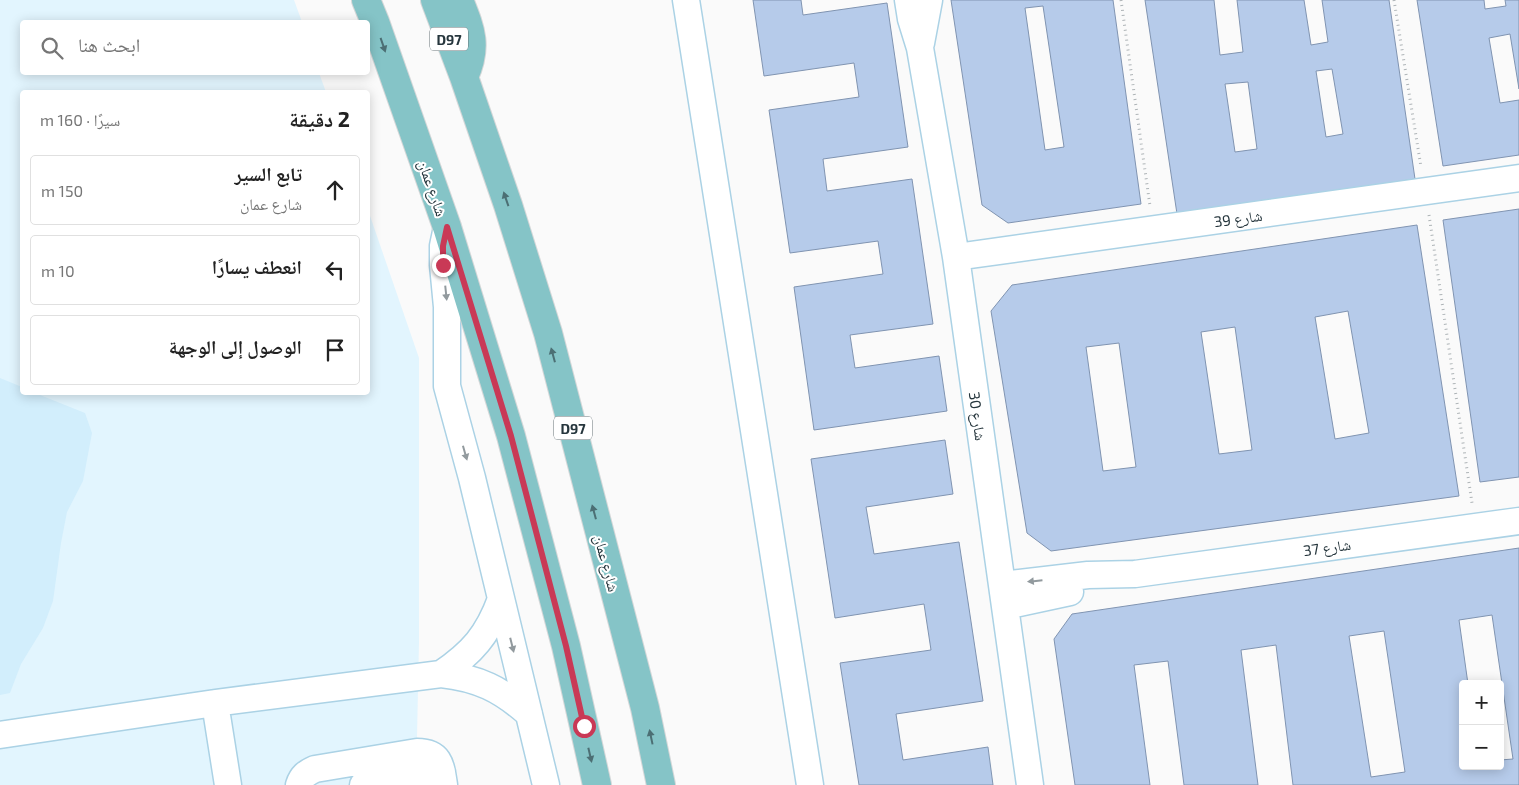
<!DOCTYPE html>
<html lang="ar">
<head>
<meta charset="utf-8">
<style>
  body { margin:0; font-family:"Exo 2","Noto Naskh Arabic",sans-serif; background:#f2f2f2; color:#222; direction:rtl }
  .controls { position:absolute; right:15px; bottom:15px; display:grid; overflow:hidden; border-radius:5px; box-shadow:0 2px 12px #0003 }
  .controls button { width:45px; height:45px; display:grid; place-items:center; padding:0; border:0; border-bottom:1px solid #e0e0e0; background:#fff; color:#222; font:25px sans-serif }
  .stop { position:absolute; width:15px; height:15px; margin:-11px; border:4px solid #c93956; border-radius:50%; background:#fff }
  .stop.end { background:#c93956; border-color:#fff; box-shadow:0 1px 5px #0008 }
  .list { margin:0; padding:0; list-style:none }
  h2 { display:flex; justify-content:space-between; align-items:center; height:65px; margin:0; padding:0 20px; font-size:21px }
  h2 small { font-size:16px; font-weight:400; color:#767676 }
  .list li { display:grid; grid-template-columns:32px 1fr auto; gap:15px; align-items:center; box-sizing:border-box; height:70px; margin:0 10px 10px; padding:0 10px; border:1px solid #e0e0e0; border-radius:5px }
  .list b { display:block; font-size:19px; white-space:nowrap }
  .list p { margin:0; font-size:16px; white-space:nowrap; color:#767676 }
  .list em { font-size:16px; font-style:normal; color:#767676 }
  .icon { flex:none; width:28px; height:28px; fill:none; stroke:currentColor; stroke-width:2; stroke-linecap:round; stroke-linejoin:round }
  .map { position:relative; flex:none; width:1519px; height:785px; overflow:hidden; direction:ltr }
  .search { position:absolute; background:#fff; box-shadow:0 2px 12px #0003; left:20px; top:20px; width:350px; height:55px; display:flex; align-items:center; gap:12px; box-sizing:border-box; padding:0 18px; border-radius:5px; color:#767676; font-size:19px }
  .panel { position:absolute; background:#fff; box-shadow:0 2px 12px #0003; left:20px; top:90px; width:350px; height:305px; border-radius:5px; direction:rtl }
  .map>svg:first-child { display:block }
  .built { fill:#e2f5fe }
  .green { fill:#d2eefc }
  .building { fill:#b6cbea; stroke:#8094b1; fill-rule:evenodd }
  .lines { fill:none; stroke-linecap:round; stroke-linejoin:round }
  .minor-casing { stroke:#abd2e5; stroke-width:29 }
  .major-casing { stroke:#d4d7d8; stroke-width:30 }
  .path { stroke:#aeb4b7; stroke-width:3; stroke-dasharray:1 4; stroke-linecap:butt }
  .minor { stroke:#fff; stroke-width:26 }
  .major { stroke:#85c4c7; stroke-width:28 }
  .oneway { fill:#4c6f74 }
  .oneway2 { fill:#929a9e }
  .route { stroke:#c93956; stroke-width:6 }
  .labels { text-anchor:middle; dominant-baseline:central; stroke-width:4; stroke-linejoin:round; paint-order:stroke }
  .shield { fill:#fff; stroke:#677277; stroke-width:1 }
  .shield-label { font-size:14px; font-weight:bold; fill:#26363d }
  .street-label { font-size:15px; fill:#26363d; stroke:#fff }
</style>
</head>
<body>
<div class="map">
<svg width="1519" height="785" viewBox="0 0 1519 785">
  <rect width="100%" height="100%" fill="#fafafa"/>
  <!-- built -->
  <path class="built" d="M0,0H294L302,22H22V72L319,73L326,92H22V392H368V210L419,358V642L416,785H0Z"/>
  <!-- green -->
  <path class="green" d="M0,378L22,387V392L35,393L85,413L92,433L83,481L67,512L61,543L53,601L43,628L21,664L10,693L0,695Z"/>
  <!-- building -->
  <path class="building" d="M753,0H801L803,15L887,3L908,147L823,159L827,191L912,179L933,324L850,335L855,368L939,356L947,411L814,430L794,287L883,274L878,241L790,253L769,110L859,97L854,63L764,76Z
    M951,0H1113L1141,204L1008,223L982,205ZM1043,6L1064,147L1045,150L1025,8Z
    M1145,0H1214L1220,55L1243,52L1237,0H1304L1311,45L1328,42L1322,0H1389L1415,179L1177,214ZM1332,69L1343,134L1326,137L1316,71ZM1248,82L1257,149L1235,152L1225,84Z
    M1417,0H1484L1485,9L1506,6L1505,0H1519V89L1510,34L1489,38L1500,103L1519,100V155L1443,166Z
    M1519,209V477L1480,482L1443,220Z
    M1417,225L1459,496L1051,551L1027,533L991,311L1012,285ZM1348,311L1369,433L1335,439L1315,317ZM1235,327L1252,450L1219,454L1201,332ZM1119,343L1136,467L1103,471L1086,347Z
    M945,440L953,494L866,507L874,554L959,542L983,701L896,714L903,760L988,747L993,785H859L840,663L931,650L924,604L835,618L811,459Z
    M1519,548V785H1293L1276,645L1241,650L1258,785H1184L1168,661L1134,665L1150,785H1075L1054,639L1072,614ZM1492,615L1513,759L1500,760V766H1463V684H1468L1459,620ZM1384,631L1405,772L1371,777L1349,636Z"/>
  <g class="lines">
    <defs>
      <path id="minor" d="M686,0L810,785
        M908,0L911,19L920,48L956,257L1030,785
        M921,43L929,0
        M447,227L443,246V265L447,307V386L472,478L546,785
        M956,257L1519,178
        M1002,585L1088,575L1135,574L1519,521
        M1005,606L1070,592
        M441,674C472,653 488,635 501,599
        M215,703L228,785
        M0,735L215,703L441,674C478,678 501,689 529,714
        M299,785C302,776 306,773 315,769L417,752C440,752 441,765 444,785
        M363,785L442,772"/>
      <path id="major" d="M366,0L375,22L447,227L511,436L566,646L597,785
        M435,0L464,77L508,205L548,333L645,708L661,785
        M459,0C471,30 478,46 464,77"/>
    </defs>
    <!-- minor casing -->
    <use href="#minor" class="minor-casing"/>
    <!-- major casing -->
    <use href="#major" class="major-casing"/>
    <!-- path -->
    <path class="path" d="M1121,0L1150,206
      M1394,0L1421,167
      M1429,215L1472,503"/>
    <!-- minor -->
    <use href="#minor" class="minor"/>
    <!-- major -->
    <use href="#major" class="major"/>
  </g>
  <!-- one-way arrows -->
  <defs><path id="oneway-solid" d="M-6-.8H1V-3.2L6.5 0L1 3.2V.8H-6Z" transform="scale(1.25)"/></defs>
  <g class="oneway">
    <use href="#oneway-solid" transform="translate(383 45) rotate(71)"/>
    <use href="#oneway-solid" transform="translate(506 199) rotate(-109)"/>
    <use href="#oneway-solid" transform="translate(553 355) rotate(-105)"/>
    <use href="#oneway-solid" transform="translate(594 512) rotate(-105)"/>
    <use href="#oneway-solid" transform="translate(651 737) rotate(-102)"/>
    <use href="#oneway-solid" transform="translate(590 755) rotate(77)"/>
  </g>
  <g class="oneway2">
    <use href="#oneway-solid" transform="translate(446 293) rotate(84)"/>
    <use href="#oneway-solid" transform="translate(465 453) rotate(74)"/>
    <use href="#oneway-solid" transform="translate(1035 581) rotate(174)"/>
    <use href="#oneway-solid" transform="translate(512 645) rotate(76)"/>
  </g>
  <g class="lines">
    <!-- route -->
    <path class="route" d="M443,265V246L447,227L511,436L566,646L584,726"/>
  </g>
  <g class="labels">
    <!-- shield labels -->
    <g class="shield">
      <rect x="430" y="27.5" width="38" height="23" rx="4"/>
      <rect x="554" y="416.5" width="38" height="23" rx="4"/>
    </g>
    <g class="shield-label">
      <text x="449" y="39">D97</text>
      <text x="573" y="428">D97</text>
    </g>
    <!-- street labels -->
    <g class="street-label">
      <text transform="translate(433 188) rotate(71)">شارع عمان</text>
      <text transform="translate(1238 218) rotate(-8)">شارع 39</text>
      <text transform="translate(978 416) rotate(82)">شارع 30</text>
      <text transform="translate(1327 547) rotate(-8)">شارع 37</text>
      <text transform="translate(607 563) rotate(75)">شارع عمان</text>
    </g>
  </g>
</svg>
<div class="controls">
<button>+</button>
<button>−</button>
</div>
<div class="stop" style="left:584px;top:726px"></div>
<div class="stop end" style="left:443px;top:265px"></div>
<div class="search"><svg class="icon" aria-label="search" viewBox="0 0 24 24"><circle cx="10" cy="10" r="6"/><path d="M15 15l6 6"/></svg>ابحث هنا</div>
<section class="panel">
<h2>2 دقيقة<small>سيرًا · 160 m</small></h2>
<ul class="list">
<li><svg class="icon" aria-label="ahead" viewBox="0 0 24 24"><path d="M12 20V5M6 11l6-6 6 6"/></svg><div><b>تابع السير</b><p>شارع عمان</p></div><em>150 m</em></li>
<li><svg class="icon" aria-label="left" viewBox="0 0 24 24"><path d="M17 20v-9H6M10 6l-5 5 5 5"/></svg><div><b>انعطف يسارًا</b></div><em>10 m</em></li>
<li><svg class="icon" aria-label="arrive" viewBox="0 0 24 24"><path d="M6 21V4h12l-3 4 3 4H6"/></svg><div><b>الوصول إلى الوجهة</b></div></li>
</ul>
</section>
</div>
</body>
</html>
